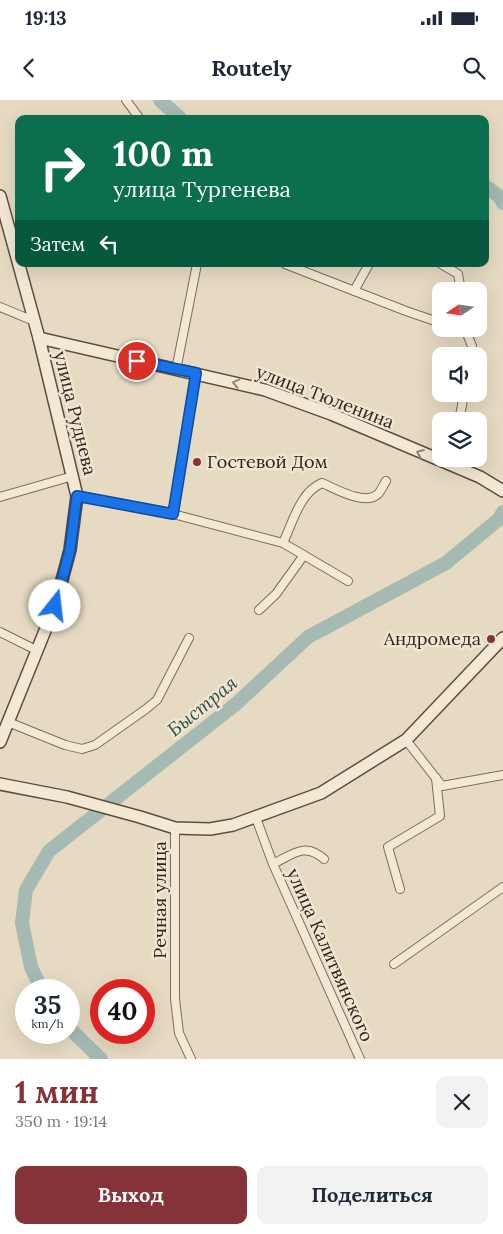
<!DOCTYPE html>
<html lang="ru">
<meta charset="utf-8">
<style>
:root{--surface:#fff;--page:#f2f2f3;--text:#1f2937;--muted:#747a83;--accent:#853339}
body{margin:0;font-family:Lora,serif;background:var(--page);color:var(--text);height:100vh;display:flex;flex-direction:column;font-size:19px;white-space:nowrap}
*{box-sizing:border-box;margin:0}
p{font-size:16px;color:var(--muted)}
.icon{flex:none;width:28px;height:28px;fill:none;stroke:currentColor;stroke-width:2;stroke-linecap:round;stroke-linejoin:round}
.map{position:relative;height:959px;overflow:hidden}
.details{display:flex;flex-direction:column;background:var(--surface);flex:1}
.details>*{flex:none}
.hud{position:absolute;left:15px;top:15px;width:474px;height:152px;border-radius:10px;box-shadow:0 5px 20px #0002;background:#0b6e4f;color:#fff;overflow:hidden}
.needle{width:32px;rotate:257deg}
.tools{position:absolute;left:432px;top:182px;display:grid;gap:10px}
.tools a{display:grid;place-items:center;width:55px;height:55px;border-radius:10px;background:var(--surface);box-shadow:0 5px 20px #0002;font-size:25px}
.speed{position:absolute;left:15px;top:879px;display:flex;gap:10px;font-size:25px;font-weight:700;text-align:center}
.speed>*{display:grid;place-content:center;width:65px;height:65px;border-radius:50%;background:var(--surface);box-shadow:0 5px 20px #0002;line-height:1}
.speed small{font-size:12px;font-weight:400}
.speed .limit{border:8px solid #d22;background:#fff;color:#111}
.pin{position:absolute;display:grid;place-items:center;width:42px;height:42px;color:#fff;margin:-21px;border:2px solid #fff;border-radius:50%;box-shadow:0 1px 5px #0007}
.me{position:absolute;width:55px;margin:-28px;rotate:16deg;stroke-linejoin:round;filter:drop-shadow(0 0 4px #0008)}
.turn{display:flex;align-items:center;gap:18px;height:105px;padding:0 15px;font-size:22px}
.turn .icon{width:65px;height:65px;stroke-width:2.5}
.turn b{display:block;font-size:35px;line-height:42px}
.then{display:flex;align-items:center;height:48px;padding:0 15px;background:#0003;gap:10px;font-size:19px}
.round{display:grid;place-items:center;flex:none;width:52px;height:52px;border-radius:10px;background:var(--page)}
.summary{display:flex;align-items:center;justify-content:space-between;height:85px;padding:0 15px}
h1{font-size:30px;font-weight:800;line-height:38px;color:var(--accent)}
.cta{display:flex;gap:10px;margin-top:auto;padding:10px 15px}
.cta a{flex:1;height:58px;border-radius:10px;background:var(--accent);color:#fff;font-size:20px;font-weight:800;line-height:58px;text-align:center}
.cta a+a{background:var(--page);color:var(--text)}
.status{display:flex;justify-content:space-between;align-items:center;height:35px;padding:0 25px;background:var(--surface);direction:ltr}
.status svg{height:14px;fill:currentColor}
header{display:flex;justify-content:space-between;align-items:center;height:65px;padding:0 15px;background:var(--surface);font-size:22px;font-weight:800}
.map>svg:first-child{display:block}
</style>
<div class="status"><b>19:13</b><svg viewBox="0 0 49 12"><path d="M0 12V9h3v3zM5 12V6h3v6zM10 12V3h3v9zM15 12V0h3v12zM26 1h20v11H26zM47 4h2v5h-2z"/></svg></div>
<header><svg class="icon" aria-label="back" viewBox="0 0 24 24"><path d="M15 5l-7 7 7 7"/></svg>Routely<svg class="icon" aria-label="search" viewBox="0 0 24 24"><circle cx="10" cy="10" r="6"/><path d="M15 15l6 6"/></svg></header>
<div class="map">
<svg width="503" height="959" viewBox="0 0 503 959">
<rect width="100%" height="100%" fill="#e7dac2"/>
<g fill="none" stroke-linecap="round" stroke-linejoin="round">
<!-- river -->
<g stroke="#a4bab2" stroke-width="14">
<path d="M160 0 181 19"/>
<path d="M485 86 499 96 503 103"/>
<path d="M42 890 31 867 22 823 26 790 49 751 236 604 308 537 446 463 499 419 503 412"/>
<path d="M69 928 101 959"/>
</g>
<!-- street casing -->
<g stroke="#7e6c5b" stroke-width="10">
<g id="street">
<path d="M126 0 140 19"/>
<path d="M285 164 406 211 441 223"/>
<path d="M441 164 458 174 461 191"/>
<path d="M354 191 369 164"/>
<path d="M0 207 34 221"/>
<path d="M465 229 472 246 470 256"/>
<path d="M176 270 197 164"/>
<path d="M459 321 464 294"/>
<path d="M77 396 173 414 283 443 348 481"/>
<path d="M0 397 73 376"/>
<path d="M173 414 196 273"/>
<path d="M283 443C293 422 300 392 322 383 336 389 365 406 378 394 381 391 384 384 386 381"/>
<path d="M259 510 276 494 304 455"/>
<path d="M0 532 38 551"/>
<path d="M8 622 65 645 82 649 95 645 146 609 157 600 189 538"/>
<path d="M406 640 442 686 503 675"/>
<path d="M256 718 273 764 360 959"/>
<path d="M175 728V899L179 933 191 959"/>
<path d="M273 764C293 754 305 742 324 759"/>
<path d="M400 789 388 747 440 716 436 678"/>
<path d="M394 864 503 787"/>
</g>
</g>
<!-- secondary casing -->
<g stroke="#604d3f" stroke-width="14">
<g id="secondary">
<path d="M0 96 39 238 77 396 70 450 55 506 0 642"/>
<path d="M39 238 265 290 331 314 480 377 503 391"/>
<path d="M0 684 67 697 140 717 175 728 210 729 233 725 321 693 406 640 503 538"/>
</g>
</g>
<!-- street -->
<use href="#street" stroke="#f3e8d4" stroke-width="8"/>
<!-- secondary -->
<use href="#secondary" stroke="#f3e8d4" stroke-width="11"/>
</g>
<!-- one-way arrows -->
<defs><path id="oneway-chevron" d="M-2-3.5L2.5 0L-2 3.5" fill="none" stroke-width="1.6" stroke-linecap="round" stroke-linejoin="round" transform="scale(1.25)"/></defs>
<g stroke="#928679">
<use href="#oneway-chevron" transform="translate(236 283) rotate(-167)"/>
<use href="#oneway-chevron" transform="translate(420 353) rotate(-157)"/>
</g>
<g fill="none" stroke-linecap="round" stroke-linejoin="round">
<!-- route casing -->
<g stroke="#114b97" stroke-width="12">
<path id="route" d="M55 506 70 450 77 396 173 414 196 273 137 261"/>
</g>
<!-- route -->
<use href="#route" stroke="#1a73e8" stroke-width="9"/>
</g>
<!-- markers -->
<g fill="#853339" stroke="#f0e5d0" stroke-width="2">
<circle cx="197" cy="362" r="5"/>
<circle cx="491" cy="539" r="5"/>
</g>
<g text-anchor="middle" stroke-width="5" stroke-linejoin="round" paint-order="stroke">
<!-- street labels -->
<g font-size="18" fill="#30251e" stroke="#f0e5d0">
<text transform="translate(325 297) rotate(21)" y="6">улица Тюленина</text>
<text transform="translate(75 313) rotate(76)" y="6">улица Руднева</text>
<text transform="translate(160 800) rotate(-90)" y="6">Речная улица</text>
<text transform="translate(330 855) rotate(66)" y="6">улица Калитвянского</text>
</g>
<!-- poi labels -->
<g font-size="18" fill="#30251e" stroke="#f0e5d0" text-anchor="start">
<text x="207" y="368">Гостевой Дом</text>
<text x="481" y="545" text-anchor="end">Андромеда</text>
</g>
<!-- water labels -->
<g font-size="19" font-style="italic" fill="#2f4e4a" stroke="#f0e5d0">
<text transform="translate(202 606) rotate(-39)" y="7">Быстрая</text>
</g>
</g>
</svg>
<div class="tools">
<a><svg class="needle" viewBox="-14 -14 28 28"><path d="M0-13l5 13h-10z" fill="#e53935"/><path d="M0 13l5-13h-10z" fill="#747a83"/></svg></a>
<a><svg class="icon" aria-label="sound" viewBox="0 0 24 24"><path d="M4 9h4l5-4v14l-5-4H4zM17 9q2 3 0 6"/></svg></a>
<a><svg class="icon" aria-label="layers" viewBox="0 0 24 24"><path d="M12 4l9 5-9 5-9-5zM3 14l9 5 9-5"/></svg></a>
</div>
<div class="speed"><div>35<small>km/h</small></div><div class="limit">40</div></div>
<div class="pin" style="left:137px;top:261px;background:#d93025"><svg class="icon" aria-label="arrive" viewBox="0 0 24 24"><path d="M6 21V4h12l-3 4 3 4H6"/></svg></div>
<svg class="me" style="left:55px;top:506px" viewBox="-20 -20 40 40"><circle r="19" fill="#fff"/><path d="M0-13L10 11 0 6-10 11z" fill="#1a73e8"/></svg>
<div class="hud">
<div class="turn"><svg class="icon" aria-label="right" viewBox="0 0 24 24"><path d="M7 20v-9h11M14 6l5 5-5 5"/></svg><div><b>100 m</b>улица Тургенева</div></div>
<div class="then">Затем<svg class="icon" aria-label="left" viewBox="0 0 24 24"><path d="M17 20v-9H6M10 6l-5 5 5 5"/></svg></div>
</div>
</div>
<section class="details">
<div class="summary"><div><h1>1 мин</h1><p>350 m · 19:14</p></div><a class="round"><svg class="icon" aria-label="close" viewBox="0 0 24 24"><path d="M6 6l12 12M18 6L6 18"/></svg></a></div>
<div class="cta"><a>Выход</a><a>Поделиться</a></div>
</section>
